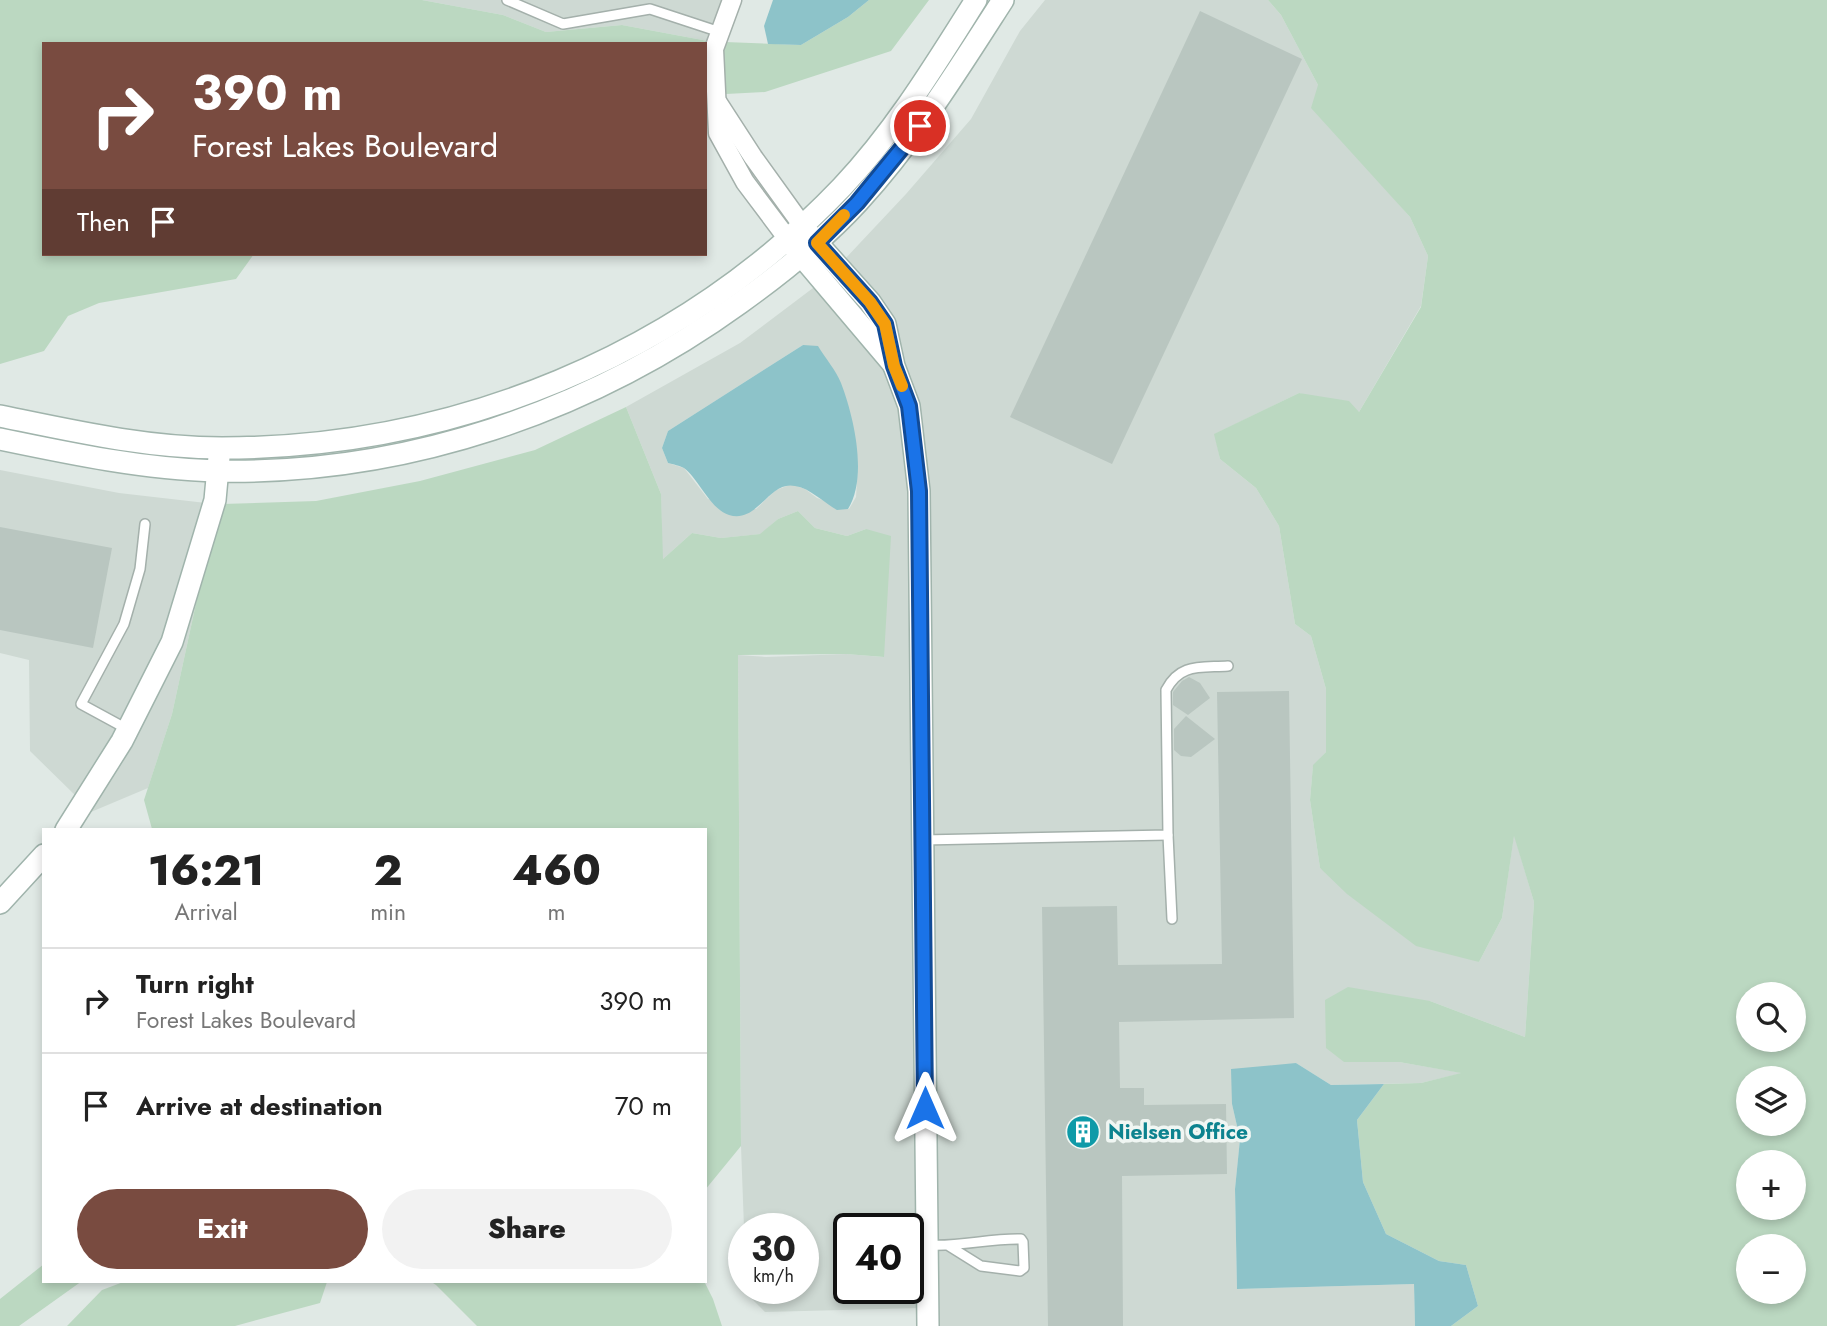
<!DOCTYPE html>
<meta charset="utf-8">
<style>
:root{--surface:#fff;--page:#f2f2f2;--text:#222;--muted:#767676;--line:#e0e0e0;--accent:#794b40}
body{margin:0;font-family:Jost,sans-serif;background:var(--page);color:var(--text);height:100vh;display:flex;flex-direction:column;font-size:26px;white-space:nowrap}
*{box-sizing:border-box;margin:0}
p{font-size:23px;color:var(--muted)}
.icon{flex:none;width:38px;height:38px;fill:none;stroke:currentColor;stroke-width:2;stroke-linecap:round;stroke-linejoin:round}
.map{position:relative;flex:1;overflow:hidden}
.panel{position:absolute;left:42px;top:828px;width:665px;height:455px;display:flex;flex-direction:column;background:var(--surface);border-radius:0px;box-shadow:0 4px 10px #0003}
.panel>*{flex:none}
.top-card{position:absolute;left:42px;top:42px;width:665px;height:214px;border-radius:0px;box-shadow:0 4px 10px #0003;background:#794b40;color:#fff;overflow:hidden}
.controls{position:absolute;left:1736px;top:982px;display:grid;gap:14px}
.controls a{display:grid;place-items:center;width:70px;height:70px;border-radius:50%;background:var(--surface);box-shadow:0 4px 10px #0003;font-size:35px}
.speed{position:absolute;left:728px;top:1213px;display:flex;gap:14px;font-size:35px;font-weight:700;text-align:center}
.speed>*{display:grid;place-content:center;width:91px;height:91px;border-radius:50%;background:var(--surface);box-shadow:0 4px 10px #0003;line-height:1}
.speed small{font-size:18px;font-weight:400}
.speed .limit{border:4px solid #111;border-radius:10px;background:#fff;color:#111}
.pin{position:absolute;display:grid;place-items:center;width:60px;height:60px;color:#fff;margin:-30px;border:4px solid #fff;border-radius:50%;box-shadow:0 2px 7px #0007}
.me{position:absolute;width:77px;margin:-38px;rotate:0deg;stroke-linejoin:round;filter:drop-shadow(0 0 5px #0008)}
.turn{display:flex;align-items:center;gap:24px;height:147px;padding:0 35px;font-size:32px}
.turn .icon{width:91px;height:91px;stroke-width:2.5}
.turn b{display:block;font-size:49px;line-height:60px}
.then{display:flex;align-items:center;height:66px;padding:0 35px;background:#0003;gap:14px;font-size:26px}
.eta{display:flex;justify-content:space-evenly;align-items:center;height:119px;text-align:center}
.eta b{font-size:42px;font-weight:800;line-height:49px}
.button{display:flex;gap:14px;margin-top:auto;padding:14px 35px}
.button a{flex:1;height:80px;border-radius:42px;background:var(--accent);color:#fff;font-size:28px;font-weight:800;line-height:80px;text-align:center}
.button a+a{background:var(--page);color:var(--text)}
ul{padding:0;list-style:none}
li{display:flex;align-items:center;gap:21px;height:105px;padding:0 35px;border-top:2px solid var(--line)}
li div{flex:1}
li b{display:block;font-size:26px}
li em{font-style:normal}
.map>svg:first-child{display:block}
</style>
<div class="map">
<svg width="1827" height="1326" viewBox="0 0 1827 1326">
<rect width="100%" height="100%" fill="#e0e9e5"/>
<!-- built -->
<g fill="#ced9d3" fill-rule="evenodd">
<path d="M422 0H723L708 41 622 25 546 32 503 15Z"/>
<path d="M1045 0H1268L1281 15 1318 85 1369 170 1410 217 1428 256 1421 306 1359 412 1299 393 1215 434 1220 459 1256 488 1279 526 1295 624 1311 636 1326 689V752L1313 766 1310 800 1320 868 1479 962 1502 918 1514 834 1534 902 1525 1037 1430 1001 1344 1062H1399L1463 1073 1421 1083 1331 1085 1296 1063 1232 1104 1240 1139 1235 1189 1237 1289 1414 1284 1415 1326H936L917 405 844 260 906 194 971 119 1020 31Z"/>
<path d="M817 285 887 370 901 409 911 492 920 1308 765 1312 747 1294 746 1288H803V1228H744L741 1146 738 655 766 657 846 654 883 657 866 529 847 536 815 528 798 511 778 519 761 534 721 538 692 533 662 560 661 494 626 407 740 343ZM803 345 858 465 856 497 849 509 817 498 805 489 792 484 776 490 756 509 708 499 684 468 668 463 662 448 668 431ZM849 1228H908V1288H849Z"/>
<path d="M0 470 119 493 206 503 165 639 116 736 77 797 30 751 29 660 0 653Z"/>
<path d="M205 562 172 714 148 788 91 812 89 809Z"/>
</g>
<!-- green -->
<g fill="#bbd8c1" fill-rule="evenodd">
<path d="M0 0H422L503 15 546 32 622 25 708 41 710 95H705V44H44V254H254L236 279 99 303 68 316 44 351 0 364Z"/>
<path d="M869 0H929L891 51 765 92 726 94 722 50 725 42 801 45 848 17Z"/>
<path d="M1268 0H1827V1326H1451L1478 1306 1466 1265 1439 1261 1386 1234 1363 1182 1357 1120 1384 1084 1421 1083 1461 1073 1399 1062H1344L1326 1048 1325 1000 1348 987 1430 1001 1525 1037 1534 902 1514 836 1502 918 1479 962 1416 946 1347 894 1320 868 1310 800 1313 765 1326 752V689L1311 636 1295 624 1279 526 1256 488 1220 459 1214 434 1299 393 1349 401 1359 412 1421 307 1428 256 1410 217 1311 108 1318 85 1281 15ZM1748 994H1794V1040H1748ZM1748 1078H1794V1124H1748ZM1748 1162H1794V1208H1748ZM1748 1246H1794V1292H1748Z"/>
<path d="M626 407 661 494 663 559 692 533 721 538 760 534 778 519 798 511 815 528 847 536 866 529 891 536 884 657 846 654 738 655 741 1146 705 1190V830L152 829 144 800 172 714 205 562 222 504 316 501 420 481 535 450Z"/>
<path d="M44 1264V1281H82L19 1326H0V1299Z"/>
<path d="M126 1281H326L327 1282 320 1303 235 1326H67L102 1290Z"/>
<path d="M430 1281H704L713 1299 722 1326H477L436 1285Z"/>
</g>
<!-- water -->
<g fill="#8dc3c9">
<path d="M773 0H869L848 17 801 45 768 44 764 26Z"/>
<path d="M803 345 818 346C825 358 836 370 841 383 854 417 868 477 848 509L837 510C824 503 810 488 795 486 769 480 758 524 729 515 710 509 698 478 684 468 680 466 673 464 668 463L662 448 668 431Z"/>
<path d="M1296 1063 1331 1085 1384 1084 1357 1120 1363 1182 1386 1234 1439 1261 1466 1265 1478 1306 1451 1326H1415L1414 1284 1237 1289 1235 1189 1240 1139 1232 1104 1231 1069Z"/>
</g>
<!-- building -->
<g fill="#b9c6c0">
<path d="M1200 11 1302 59 1112 464 1010 417Z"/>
<path d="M0 527 112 548 93 648 0 630Z"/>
<path d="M1189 677 1200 683 1210 698 1188 715 1173 705V692L1182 681Z"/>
<path d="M1289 691 1294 1018 1119 1022 1120 1088H1144V1105L1226 1104 1227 1174 1122 1176 1123 1326H1048L1042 907 1117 906 1118 965 1222 964 1217 692Z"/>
<path d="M1186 716 1215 739 1191 757 1181 756 1174 750V729Z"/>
</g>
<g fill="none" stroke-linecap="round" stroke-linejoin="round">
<!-- lane casing -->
<g stroke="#a4b0ab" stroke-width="12">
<g id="lane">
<path d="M507 0 563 24 650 9 720 32"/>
<path d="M127 729 81 704 124 624 140 569 145 524"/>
<path d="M1168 835 1172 919"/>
<path d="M923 840 1168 835 1166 690C1180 663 1200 668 1228 666"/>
<path d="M929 1245C960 1247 990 1238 1021 1239L1023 1242 1024 1268 1020 1271 981 1266 949 1246"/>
</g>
</g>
<!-- street casing -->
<g stroke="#a4b0ab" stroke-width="21">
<g id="street">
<path d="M732 0 714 49 718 133 745 182 787 238"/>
<path d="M718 103 753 157 802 225"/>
</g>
</g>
<!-- secondary casing -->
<g stroke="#a0b4ac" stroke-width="24">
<g id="secondary">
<path d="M809 234 870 302 885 324 894 366 909 406 919 491 928 1326"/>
<path d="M794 247 893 364"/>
<path d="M0 416C73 431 147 448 222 448 455 448 681 356 842 187 895 131 935 65 976 0"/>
<path d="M0 439C72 454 144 469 217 471 405 475 589 412 740 303 782 273 823 240 858 202 914 141 958 70 1003 0"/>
<path d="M66 830 122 741 172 642 215 500 219 457"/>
<path d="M0 903 44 855"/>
</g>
</g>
<!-- lane -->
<use href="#lane" stroke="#fff" stroke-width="9"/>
<!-- street -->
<use href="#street" stroke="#fff" stroke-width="18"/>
<!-- secondary -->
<use href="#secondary" stroke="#fff" stroke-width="21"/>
</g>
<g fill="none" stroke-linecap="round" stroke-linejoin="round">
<!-- route casing -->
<g stroke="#114b97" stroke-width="18">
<path id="route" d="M920 126 857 203 817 243 870 302 885 324 894 366 909 406 919 491 925 1108"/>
</g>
<!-- route -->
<use href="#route" stroke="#1a73e8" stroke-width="12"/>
<!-- slow -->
<path stroke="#f59e0b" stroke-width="12" d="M844 215 817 243 870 302 885 324 894 366 902 386"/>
</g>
<!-- icons -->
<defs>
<g id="building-disc" transform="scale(1.75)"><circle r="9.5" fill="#0f9aa8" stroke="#f0f6f3"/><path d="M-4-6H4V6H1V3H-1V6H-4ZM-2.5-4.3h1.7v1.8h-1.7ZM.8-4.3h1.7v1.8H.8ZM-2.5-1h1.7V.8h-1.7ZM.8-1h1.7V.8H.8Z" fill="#fff"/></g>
</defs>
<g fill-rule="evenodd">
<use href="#building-disc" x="1083" y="1132"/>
</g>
<g text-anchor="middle" stroke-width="7" stroke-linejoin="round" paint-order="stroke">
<!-- culture labels -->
<g font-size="21" font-weight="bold" fill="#0d838f" stroke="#f0f6f3" text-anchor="start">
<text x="1108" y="1139">Nielsen Office</text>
</g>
</g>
</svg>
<div class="controls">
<a><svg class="icon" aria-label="search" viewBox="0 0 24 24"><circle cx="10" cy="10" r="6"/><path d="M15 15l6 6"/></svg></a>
<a><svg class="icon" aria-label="layers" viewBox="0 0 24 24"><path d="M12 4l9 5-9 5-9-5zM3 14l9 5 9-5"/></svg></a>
<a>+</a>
<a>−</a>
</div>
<div class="speed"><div>30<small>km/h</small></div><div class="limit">40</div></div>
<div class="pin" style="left:920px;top:126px;background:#d93025"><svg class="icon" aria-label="arrive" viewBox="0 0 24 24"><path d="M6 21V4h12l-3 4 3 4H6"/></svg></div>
<svg class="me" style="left:925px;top:1108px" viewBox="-20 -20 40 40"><path d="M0-17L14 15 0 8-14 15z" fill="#1a73e8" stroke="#fff" stroke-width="4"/></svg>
<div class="top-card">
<div class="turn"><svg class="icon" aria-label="right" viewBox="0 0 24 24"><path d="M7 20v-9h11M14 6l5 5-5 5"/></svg><div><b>390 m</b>Forest Lakes Boulevard</div></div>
<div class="then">Then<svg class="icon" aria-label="arrive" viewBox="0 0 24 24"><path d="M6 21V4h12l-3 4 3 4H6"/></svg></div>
</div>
<section class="panel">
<div class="eta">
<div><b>16:21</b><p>Arrival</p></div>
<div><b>2</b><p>min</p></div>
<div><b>460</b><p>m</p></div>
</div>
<ul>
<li><svg class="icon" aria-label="right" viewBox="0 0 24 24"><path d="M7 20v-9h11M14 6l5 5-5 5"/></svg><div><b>Turn right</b><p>Forest Lakes Boulevard</p></div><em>390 m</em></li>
<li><svg class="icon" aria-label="arrive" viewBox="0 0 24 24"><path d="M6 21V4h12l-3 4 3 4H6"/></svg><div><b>Arrive at destination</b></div><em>70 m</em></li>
</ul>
<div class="button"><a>Exit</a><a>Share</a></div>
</section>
</div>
